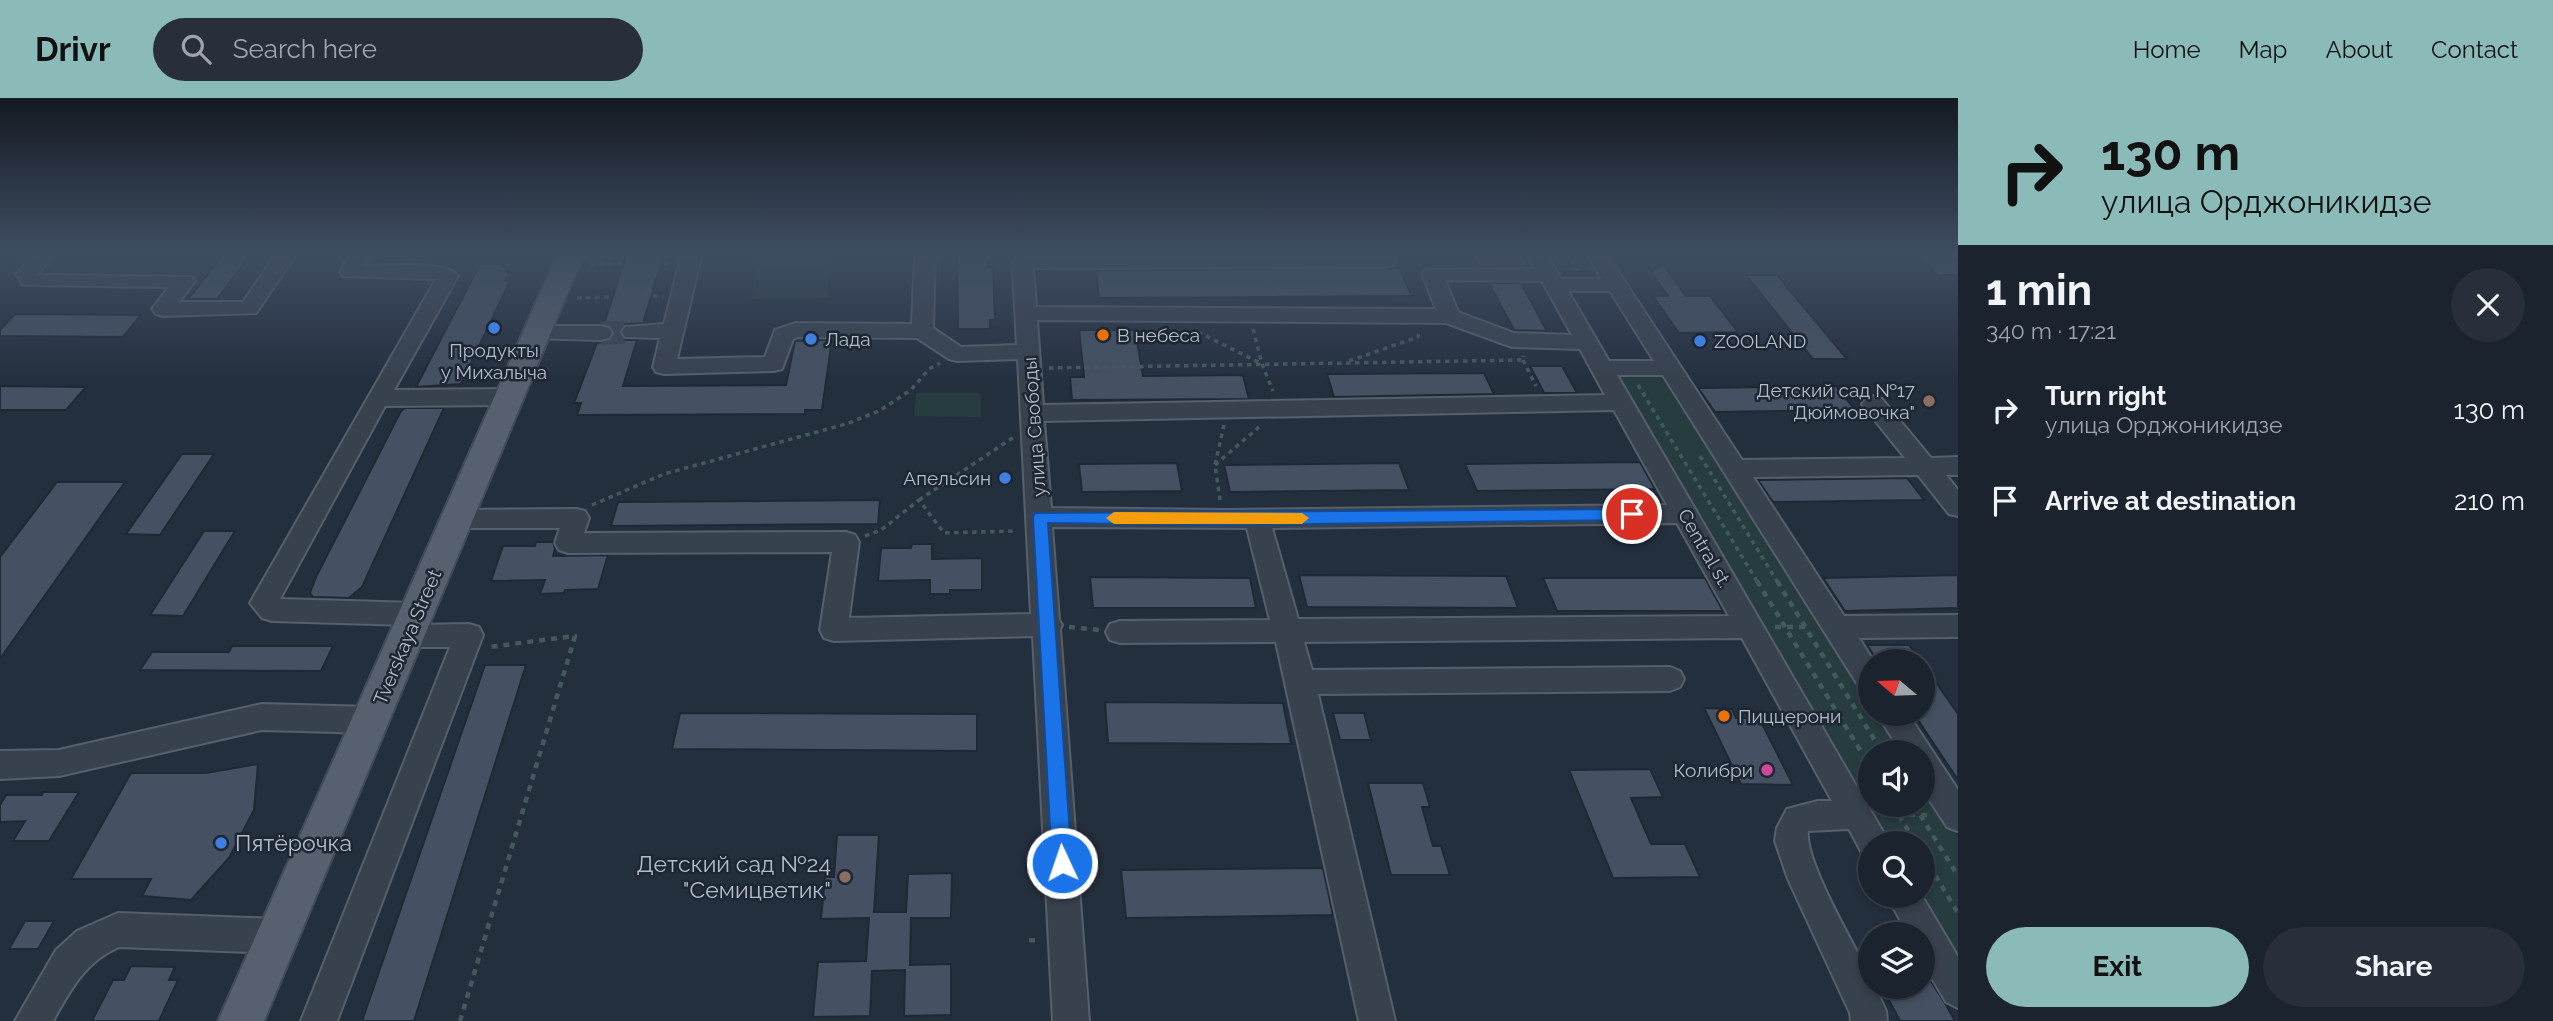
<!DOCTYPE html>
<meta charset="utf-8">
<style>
:root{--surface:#1b232e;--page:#282f3a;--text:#f1f3f6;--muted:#a0a4aa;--line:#39404a;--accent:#8bbbb9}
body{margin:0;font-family:Raleway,sans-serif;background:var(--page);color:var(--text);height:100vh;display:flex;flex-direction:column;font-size:26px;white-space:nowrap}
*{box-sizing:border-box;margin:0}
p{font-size:23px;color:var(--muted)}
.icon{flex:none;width:38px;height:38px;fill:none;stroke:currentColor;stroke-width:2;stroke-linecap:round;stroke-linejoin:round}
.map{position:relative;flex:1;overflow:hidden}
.panel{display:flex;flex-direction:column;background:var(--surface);width:595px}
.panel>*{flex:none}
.banner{background:#8bbbb9;color:#111;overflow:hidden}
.needle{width:46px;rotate:289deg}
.fabs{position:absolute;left:1858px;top:551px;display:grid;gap:14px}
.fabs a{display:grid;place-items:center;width:77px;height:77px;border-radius:50%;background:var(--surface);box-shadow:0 4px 10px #0003,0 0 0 2px var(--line);font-size:35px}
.pin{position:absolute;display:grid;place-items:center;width:60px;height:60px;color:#fff;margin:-30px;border:4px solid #fff;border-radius:50%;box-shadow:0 2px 7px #0007}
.me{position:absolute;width:77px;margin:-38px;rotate:357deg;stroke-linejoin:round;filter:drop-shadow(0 0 5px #0008)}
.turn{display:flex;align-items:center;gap:24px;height:147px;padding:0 28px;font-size:32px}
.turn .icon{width:91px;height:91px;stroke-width:2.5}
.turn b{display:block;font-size:49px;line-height:60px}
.round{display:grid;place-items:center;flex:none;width:74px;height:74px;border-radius:37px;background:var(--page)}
.head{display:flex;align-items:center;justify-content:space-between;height:119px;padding:0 28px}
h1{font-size:42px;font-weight:700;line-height:52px}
.action{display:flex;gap:14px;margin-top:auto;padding:14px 28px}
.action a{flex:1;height:80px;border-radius:42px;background:var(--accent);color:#111;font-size:28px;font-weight:700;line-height:80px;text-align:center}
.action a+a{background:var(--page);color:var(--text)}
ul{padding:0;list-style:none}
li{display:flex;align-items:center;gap:21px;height:91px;padding:0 28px}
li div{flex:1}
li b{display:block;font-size:26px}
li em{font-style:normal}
header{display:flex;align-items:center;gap:42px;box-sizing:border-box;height:98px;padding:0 35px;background:var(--accent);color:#111}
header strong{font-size:33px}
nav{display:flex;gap:38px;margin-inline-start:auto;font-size:24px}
.search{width:490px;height:63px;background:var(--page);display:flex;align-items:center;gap:18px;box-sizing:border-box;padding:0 24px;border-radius:38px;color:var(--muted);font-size:26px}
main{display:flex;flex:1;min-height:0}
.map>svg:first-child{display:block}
</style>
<header>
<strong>Drivr</strong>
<div class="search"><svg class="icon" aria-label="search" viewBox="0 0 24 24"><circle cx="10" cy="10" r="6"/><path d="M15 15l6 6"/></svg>Search here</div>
<nav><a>Home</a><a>Map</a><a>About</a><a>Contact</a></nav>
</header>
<main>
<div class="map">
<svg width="1958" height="923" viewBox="0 0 1958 923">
<rect width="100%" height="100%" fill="#242f3e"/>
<!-- green -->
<g fill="#263c3f">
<path d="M1044 155H1376L1044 159Z"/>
<path d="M1545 155H1588L1599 172 1556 173Z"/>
<path d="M760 157H832L827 200 751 201Z"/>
<path d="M1616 275H1664L1871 601V616H1881L1905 654H1871V707H1923V683L1958 738V864L1919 798H1923V746L1889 745Z"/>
<path d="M916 295H981V319L914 318Z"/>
</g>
<!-- building -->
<g fill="#455162" stroke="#1f2835" stroke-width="2">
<path d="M225 155H252L217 201H188Z"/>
<path d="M627 155H664L643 225 625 226 620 233 625 242H637L623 288 786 287 795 243 827 242 826 248H831L822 312H805V316L577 317 581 305H574L597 245 610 243 614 236 611 229 604 226Z"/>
<path d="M957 155H987V169H993L995 222H990V231H958Z"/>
<path d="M1472 155H1521L1528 168 1479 169Z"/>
<path d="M1917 155H1948L1958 165V177H1938Z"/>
<path d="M480 166H504L503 169H507L505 174H509L505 183H510L461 286 416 289Z"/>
<path d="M1663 166 1686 198H1710L1738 234 1679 235 1653 198H1668L1651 174Z"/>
<path d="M1399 170 1412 198 1099 200 1096 172Z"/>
<path d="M1746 177H1777L1847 261H1813Z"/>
<path d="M1489 185H1521L1547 233 1514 232Z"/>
<path d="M15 216 141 217 123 239 0 238V232Z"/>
<path d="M1079 232H1135L1143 278 1243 277 1249 301 1072 302 1070 279H1084Z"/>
<path d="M1530 268H1562L1577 295H1544Z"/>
<path d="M1484 275 1494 296 1334 299 1327 276Z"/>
<path d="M0 288 86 289 66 312H0Z"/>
<path d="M1836 288 1855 312 1715 314 1698 290Z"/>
<path d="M405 310H444L362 489 349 500 313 499 310 495 316 479 401 313Z"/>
<path d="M182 356H214L160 437 126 436Z"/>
<path d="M1640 364 1655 391 1477 393 1465 366Z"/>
<path d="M1177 365 1182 393 1082 394 1079 366Z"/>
<path d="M1399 365 1409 392 1230 394 1224 367Z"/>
<path d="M1907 380 1924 402 1773 404 1758 382Z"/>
<path d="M57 384H125L0 561V459Z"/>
<path d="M880 402 878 426 611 428 618 404Z"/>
<path d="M204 433H235L183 518 150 517Z"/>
<path d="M536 444H553L555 451 553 458 608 457 598 491 565 492 564 495 540 496 545 482 491 483 503 448H535Z"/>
<path d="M912 446H932V461L982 460V492H950V496H930V482L878 483 881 450H911Z"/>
<path d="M1299 477 1506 478 1518 510 1307 509Z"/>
<path d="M1958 477V510L1845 513 1823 480Z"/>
<path d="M1090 479 1250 480 1256 510H1093Z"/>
<path d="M1543 480H1705L1723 513H1557Z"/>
<path d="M1867 547H1909L1921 564H1878Z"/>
<path d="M232 548H333L321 573 140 572 152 554H229Z"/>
<path d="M1923 566 1958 616V682L1914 616H1923Z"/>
<path d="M485 567H526L414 923H362Z"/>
<path d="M1105 604 1283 605 1291 646 1108 645Z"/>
<path d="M1704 610 1732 611 1736 620H1759L1793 687 1741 686Z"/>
<path d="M680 615 977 616V653L672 651Z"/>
<path d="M1333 615H1364L1371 642H1340Z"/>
<path d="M258 666 254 712 229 760 191 802 142 798 151 781H71L131 675H206Z"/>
<path d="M1650 671 1663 699 1631 700 1651 746H1685L1700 779 1613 780 1569 672Z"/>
<path d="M1368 685H1423L1430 709H1422L1433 748H1441L1450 777H1391Z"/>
<path d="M43 694H79L49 743H13L25 723 0 724V707L6 697H42Z"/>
<path d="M837 737H879L874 814H906L908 776 952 775 951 820H911L910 867 951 866V917L904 918 905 872 872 873 870 918 813 919 818 864 866 863 869 820 821 821 825 779H834Z"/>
<path d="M1323 770 1333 817 1126 820 1121 772Z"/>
<path d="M25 823H54L38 851H9Z"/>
<path d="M131 868 175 869 169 882H178L159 923H92L113 882H124Z"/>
<path d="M1923 871 1946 907 1955 923H1900L1882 889H1923Z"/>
</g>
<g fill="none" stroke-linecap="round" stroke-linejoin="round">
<!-- minor-tunnel -->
<path stroke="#3a4453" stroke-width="23" stroke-dasharray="23 11" stroke-linecap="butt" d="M601 235 633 234"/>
<!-- minor casing -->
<g stroke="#565f6c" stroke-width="4">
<g id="minor">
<path d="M36 155H57L37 177 192 179 195 183 179 204H243L277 155H297L256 215 163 218 156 216 152 211 169 189 23 187 16 176Z"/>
<path d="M350 155H370L363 168C384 168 446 162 458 178L394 292 510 291 518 294 521 299 518 304 510 307 385 308 280 501 416 505 426 508 430 516 426 524 417 527 469 526 479 529 483 537 337 923H301L450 549H407L397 546 393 538 397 530 408 527 272 523 262 520 250 505 436 181 343 178 340 174Z"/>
<path d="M682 155H702L677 261 765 259 775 232 796 225 912 226 915 155H935L933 230 961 249 1017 247 1012 155H1032V158L1392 155 1395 163 1392 167 1385 169 1033 170 1036 209 1436 211 1422 176 1425 172 1535 171 1526 155H1546L1561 181H1602L1586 155H1606L1742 362 1905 360 1862 306 1866 301 1874 298 1882 301 1931 360 1958 359V377H1946L1958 392V418L1949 416 1918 377 1753 379 1844 518 1958 517V539L1859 540 1874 564H1871V595L1861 592 1663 277H1617L1890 746H1871V760L1863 757 1849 731 1808 733C1804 762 1856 850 1871 880V889H1875L1886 913 1887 923H1851L1850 915 1788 781 1775 743 1777 730 1787 711 1818 703H1832L1742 540 1304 544 1312 572 1670 569 1680 573 1684 581 1680 589 1670 593 1318 596 1395 923H1359L1276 544 1120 545 1110 542 1106 534 1110 526 1120 523 1270 522 1247 430 1052 429 1059 522 1062 527 1060 531 1089 923H1053L1033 538 834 543 824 540 820 532 832 454 568 455 559 452 555 445 560 430H458L449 428 445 421 449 414 458 412 576 411 585 413 589 420 584 435 846 434 855 437 859 444 849 520 1031 516 1018 261 957 263 949 261 917 240 798 239 793 241 782 271 774 273 664 276 656 274 653 269 660 240 625 239 622 234 625 229 664 226ZM1445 182 1542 183 1572 237 1514 235 1458 214ZM1568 193H1610L1654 263H1609ZM1037 222 1446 225 1512 249 1580 251 1605 297 1043 307ZM1614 312 1667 407 1223 412 1051 410 1044 323ZM1677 425 1729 518 1298 521 1272 430Z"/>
<path d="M537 228H601L609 230 612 235 609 240 601 242 529 240 526 235 529 230Z"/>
<path d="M262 606 371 609 381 613 386 622 381 631 371 635 262 632 59 678 0 681V653L59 652Z"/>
<path d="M1877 616H1908L1958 692V733L1947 729 1923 692V654H1901Z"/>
<path d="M1887 798H1922L1958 859V910L1946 904 1923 865V836H1908Z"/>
<path d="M118 815 278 821 290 826 295 838 290 850 278 855 119 849C85 864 71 891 53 923H15L56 852 77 833Z"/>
</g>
</g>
<!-- major casing -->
<g stroke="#414a57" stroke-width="4">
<path id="major" d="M558 155H584L264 923H218Z"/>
</g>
<!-- path-far1 -->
<g stroke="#44595c" stroke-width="3.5" stroke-dasharray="4.5 4.5" stroke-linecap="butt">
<path d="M1567 155 1578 173"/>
<path d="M655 165H670"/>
<path d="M590 167 624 166"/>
<path d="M644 198H663"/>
<path d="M577 200 613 199"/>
<path d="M1253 231 1262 266 1273 293"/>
<path d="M1198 234 1260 265"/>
<path d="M1523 262 1536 288"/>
<path d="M1349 263 1418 239 1419 233"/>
<path d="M1049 270 1523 262 1524 258"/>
<path d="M1638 287 1758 485"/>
<path d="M1700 358 1778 485"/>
<path d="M1215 367 1259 329"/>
<path d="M919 402 1014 339"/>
<path d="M1220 402 1215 367 1224 327"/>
<path d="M592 407 664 376 846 326 879 313 911 292 929 271 940 265"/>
<path d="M865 438 881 432 919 402 944 435 1017 433"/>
</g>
<!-- path -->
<g stroke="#44595c" stroke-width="4.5" stroke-dasharray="6 6" stroke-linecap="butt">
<path d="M1757 483 1871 670"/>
<path d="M1777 483 1882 654"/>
<path d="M1069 529 1100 532"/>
<path d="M1775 529H1806"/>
<path d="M1893 707 1916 746"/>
<path d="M1914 707 1958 778"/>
<path d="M1885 717H1929"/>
<path d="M1923 757 1958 815"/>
<path d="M1029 842 1040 843"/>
<path d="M460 923 575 538 489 549"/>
</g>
<!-- minor -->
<use href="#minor" fill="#38414e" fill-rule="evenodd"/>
<!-- major -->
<use href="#major" fill="#56606e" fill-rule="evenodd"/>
</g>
<!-- sky -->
<linearGradient id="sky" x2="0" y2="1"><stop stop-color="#141a22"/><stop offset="0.55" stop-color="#3f4d63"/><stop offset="1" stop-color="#3f4d63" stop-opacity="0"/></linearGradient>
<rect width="1958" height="284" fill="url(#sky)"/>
<!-- route -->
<path fill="#1a73e8" stroke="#114b97" stroke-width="2" d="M1632 411 1640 416 1632 422 1223 427 1048 425 1072 765 1069 771 1062 774 1055 771 1052 765 1033 419 1035 415Z"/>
<!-- slow -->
<path fill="#f59e0b" d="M1114 414 1302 415 1309 420 1302 426H1114L1106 420Z"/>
<!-- markers -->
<g fill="#3f7fe0" stroke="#1d2633" stroke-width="2.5">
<circle cx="494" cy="230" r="7"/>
<circle cx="811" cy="241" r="7"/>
<circle cx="1700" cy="243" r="7"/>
<circle cx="1005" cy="380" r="7"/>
<circle cx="221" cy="745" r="7"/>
</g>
<g fill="#e8710a" stroke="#1d2633" stroke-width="2.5">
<circle cx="1103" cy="237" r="7"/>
<circle cx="1724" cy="618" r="7"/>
</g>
<g fill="#8d6e63" stroke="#1d2633" stroke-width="2.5">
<circle cx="1929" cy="303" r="7"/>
<circle cx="845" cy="779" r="7"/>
</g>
<circle fill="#d1479c" stroke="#1d2633" stroke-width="2.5" cx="1767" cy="672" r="7"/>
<g text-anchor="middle" stroke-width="5" stroke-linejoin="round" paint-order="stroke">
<!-- poi labels -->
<g font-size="19" fill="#b4bcc9" stroke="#1d2633" text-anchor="start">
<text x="1117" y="244">В небеса</text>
<text x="825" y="248">Лада</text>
<text x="1714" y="250">ZOOLAND</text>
<text x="494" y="259" text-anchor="middle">Продукты<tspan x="494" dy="22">у Михалыча</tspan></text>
<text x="1915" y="299" text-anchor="end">Детский сад №17<tspan x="1915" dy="22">"Дюймовочка"</tspan></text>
<text x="991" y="387" text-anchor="end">Апельсин</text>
<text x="1738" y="625">Пиццерони</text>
<text x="1753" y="679" text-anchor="end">Колибри</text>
</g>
<!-- street labels -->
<g font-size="19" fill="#b4bcc9" stroke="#1d2633">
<text transform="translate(1034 329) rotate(-94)" y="7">улица Свободы</text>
<text transform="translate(1705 450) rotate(60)" y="7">Central st.</text>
<text transform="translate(407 539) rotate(-67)" y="7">Tverskaya Street</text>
</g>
<!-- near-poi labels -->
<g font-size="23" fill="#b4bcc9" stroke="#1d2633" text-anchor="start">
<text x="235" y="753">Пятёрочка</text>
<text x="831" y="774" text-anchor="end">Детский сад №24<tspan x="831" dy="26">"Семицветик"</tspan></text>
</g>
</g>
</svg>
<div class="fabs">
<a><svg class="needle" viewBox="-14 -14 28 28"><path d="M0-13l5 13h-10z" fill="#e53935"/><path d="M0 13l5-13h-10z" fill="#a0a4aa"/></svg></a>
<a><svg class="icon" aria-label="sound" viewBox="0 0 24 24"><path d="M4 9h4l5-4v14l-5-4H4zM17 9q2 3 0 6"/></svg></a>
<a><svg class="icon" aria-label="search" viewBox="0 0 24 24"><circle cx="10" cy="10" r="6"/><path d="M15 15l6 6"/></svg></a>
<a><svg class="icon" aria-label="layers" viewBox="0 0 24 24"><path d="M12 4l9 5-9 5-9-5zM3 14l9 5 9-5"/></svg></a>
</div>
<div class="pin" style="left:1632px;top:416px;background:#d93025"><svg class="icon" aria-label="arrive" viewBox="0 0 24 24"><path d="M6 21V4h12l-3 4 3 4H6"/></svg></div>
<svg class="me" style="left:1062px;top:765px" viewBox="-20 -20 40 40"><circle r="17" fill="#1a73e8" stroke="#fff" stroke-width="3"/><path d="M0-11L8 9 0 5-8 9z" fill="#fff"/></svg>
</div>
<section class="panel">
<div class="banner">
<div class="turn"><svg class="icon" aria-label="right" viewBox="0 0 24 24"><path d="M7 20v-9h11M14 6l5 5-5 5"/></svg><div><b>130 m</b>улица Орджоникидзе</div></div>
</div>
<div class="head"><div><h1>1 min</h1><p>340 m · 17:21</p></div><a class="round"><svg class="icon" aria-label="close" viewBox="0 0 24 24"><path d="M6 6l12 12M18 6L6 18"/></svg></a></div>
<ul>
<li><svg class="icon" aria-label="right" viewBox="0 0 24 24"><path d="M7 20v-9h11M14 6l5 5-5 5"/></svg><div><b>Turn right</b><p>улица Орджоникидзе</p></div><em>130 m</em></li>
<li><svg class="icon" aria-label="arrive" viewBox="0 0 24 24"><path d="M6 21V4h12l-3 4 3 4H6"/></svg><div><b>Arrive at destination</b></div><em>210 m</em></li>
</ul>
<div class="action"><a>Exit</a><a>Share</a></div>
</section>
</main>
